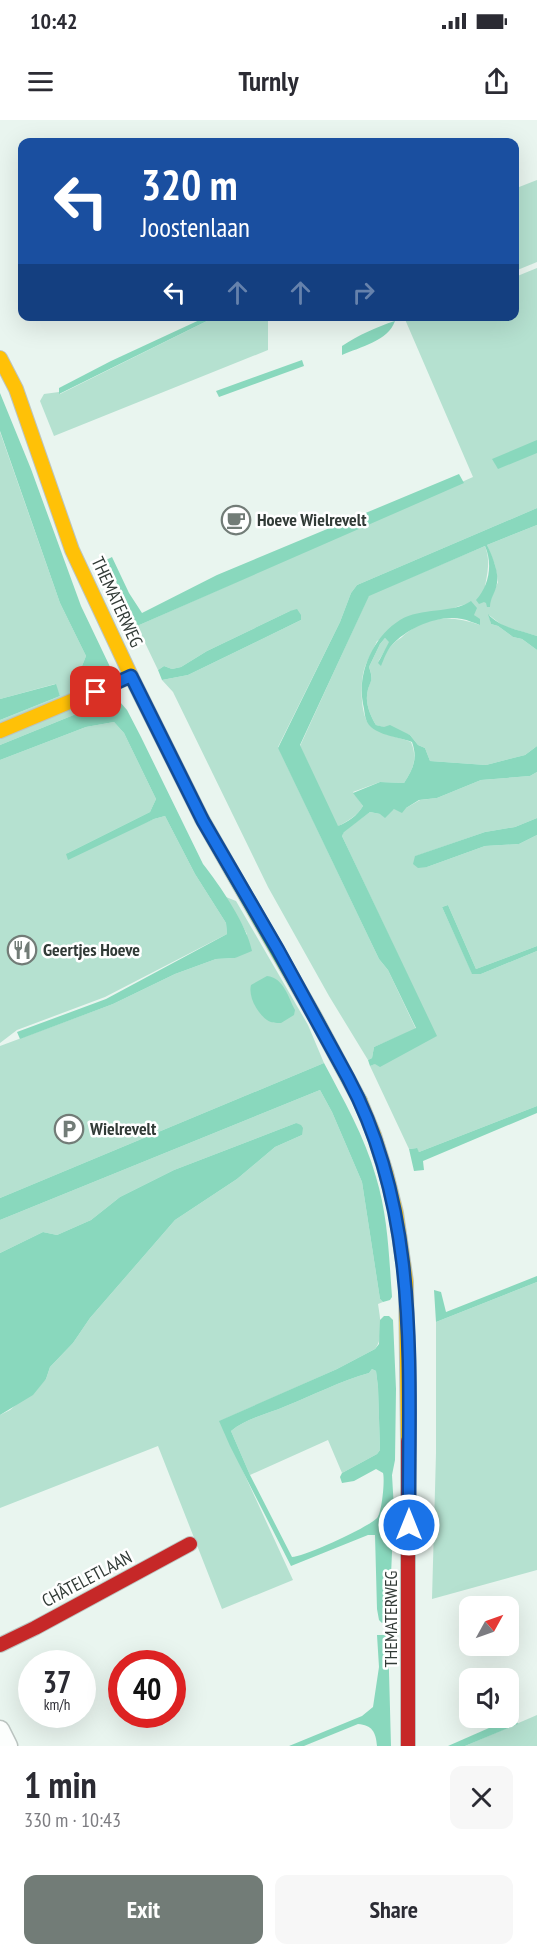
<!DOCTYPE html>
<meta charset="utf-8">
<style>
:root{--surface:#fff;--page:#f7f7f7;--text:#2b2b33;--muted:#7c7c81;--accent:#727c77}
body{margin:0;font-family:"PT Sans Narrow",sans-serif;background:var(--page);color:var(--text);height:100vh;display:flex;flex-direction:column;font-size:22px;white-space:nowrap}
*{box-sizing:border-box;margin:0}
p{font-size:20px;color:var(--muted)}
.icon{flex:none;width:33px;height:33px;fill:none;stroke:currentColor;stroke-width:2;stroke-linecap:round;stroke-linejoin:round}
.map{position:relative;height:1626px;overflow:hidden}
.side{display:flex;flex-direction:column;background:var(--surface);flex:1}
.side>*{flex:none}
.guide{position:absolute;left:18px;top:18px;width:501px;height:183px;border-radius:12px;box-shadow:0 6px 24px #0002;background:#1a4fa0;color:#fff;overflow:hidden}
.needle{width:39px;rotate:50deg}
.tools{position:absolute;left:459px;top:1476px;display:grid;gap:12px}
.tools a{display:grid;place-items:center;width:60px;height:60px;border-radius:12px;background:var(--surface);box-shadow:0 6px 24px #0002;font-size:30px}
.speed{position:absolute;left:18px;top:1530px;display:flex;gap:12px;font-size:30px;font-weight:700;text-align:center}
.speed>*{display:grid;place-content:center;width:78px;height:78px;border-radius:50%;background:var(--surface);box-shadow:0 6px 24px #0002;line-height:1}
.speed small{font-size:15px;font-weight:400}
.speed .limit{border:9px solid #d22;background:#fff;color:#111}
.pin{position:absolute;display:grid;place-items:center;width:51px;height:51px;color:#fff;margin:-26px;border-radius:12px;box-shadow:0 3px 9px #0006}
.me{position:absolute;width:66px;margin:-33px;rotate:0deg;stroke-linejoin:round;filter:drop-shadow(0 0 4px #0008)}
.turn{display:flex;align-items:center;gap:21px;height:126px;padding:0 24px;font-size:27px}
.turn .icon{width:78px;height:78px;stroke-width:2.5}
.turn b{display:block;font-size:42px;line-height:51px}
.lanes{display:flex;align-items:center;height:57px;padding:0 24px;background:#0003;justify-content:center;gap:30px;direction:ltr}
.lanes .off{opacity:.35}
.round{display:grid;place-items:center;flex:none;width:63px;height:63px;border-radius:12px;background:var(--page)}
.overview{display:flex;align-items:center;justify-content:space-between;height:102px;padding:0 24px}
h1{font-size:36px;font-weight:700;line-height:45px}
.button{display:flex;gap:12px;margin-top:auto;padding:12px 24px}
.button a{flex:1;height:69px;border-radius:12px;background:var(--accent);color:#fff;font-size:24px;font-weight:700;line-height:69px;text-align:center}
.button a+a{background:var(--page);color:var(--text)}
.status{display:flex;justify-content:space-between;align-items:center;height:42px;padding:0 30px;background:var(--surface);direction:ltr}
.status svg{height:16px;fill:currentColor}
header{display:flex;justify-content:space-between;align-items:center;height:78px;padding:0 24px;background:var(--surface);font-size:27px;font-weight:700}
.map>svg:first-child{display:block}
</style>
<div class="status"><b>10:42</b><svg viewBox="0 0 49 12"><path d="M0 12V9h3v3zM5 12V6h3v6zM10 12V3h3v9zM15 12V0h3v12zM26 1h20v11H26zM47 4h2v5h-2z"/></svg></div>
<header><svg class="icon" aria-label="menu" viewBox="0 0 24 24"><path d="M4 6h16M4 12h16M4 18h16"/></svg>Turnly<svg class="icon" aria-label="share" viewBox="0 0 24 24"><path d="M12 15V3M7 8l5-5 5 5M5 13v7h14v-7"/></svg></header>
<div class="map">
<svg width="537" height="1626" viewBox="0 0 537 1626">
<rect width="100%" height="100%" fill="#e9f5ef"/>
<!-- green -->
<g fill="#b5e1d0">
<path d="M537 60V142L515 151 514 69Z"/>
<path d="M537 148V388L357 465 351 473 340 502 278 627 379 839 388 850 416 909 374 927 372 938 368 940 329 876 268 767 173 572 162 560 188 555 301 500 290 491 207 531 181 547 172 549 164 546 158 550 137 506 473 357 404 197 514 196 515 157Z"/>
<path d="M215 197H268V230L54 316 40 281 44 274 59 272 60 274Z"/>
<path d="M0 312 60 483 86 536 82 546 87 559 97 558 110 574 108 581 0 625V600L60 576 55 564 0 579Z"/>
<path d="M537 405V516L503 506 489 495 491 504 498 506 513 517 522 519 537 530V626L525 635 486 645 430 641 425 628 418 625 410 615 376 605C371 597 366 585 367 576 368 561 375 563 369 547L380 524 385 518 390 522 378 542C383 537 388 529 393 524 396 520 401 519 404 515 428 495 452 495 480 505L467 484 459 486 377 521C373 530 367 540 364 550 360 564 360 599 372 607 384 615 399 617 411 622 418 639 413 649 404 663L380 662 353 672 363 686C357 696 348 701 337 707L300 626 369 475 485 426C493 447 483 462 484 482L490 481 498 462 495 445 487 425Z"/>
<path d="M114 602 124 613 156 679 150 692 66 734 154 699 165 696 195 754 226 803 227 814 105 877 17 910 0 923V640L86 607Z"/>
<path d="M537 652V698L515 707 485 712 416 736 427 747 485 726 519 724 537 715V826L476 849 448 785 442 787 472 853 481 854 537 831V986L419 1032 416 1028 409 1029 370 946 436 916 342 716 344 711 370 692 380 694 394 689 406 688 420 680 437 678 481 660 530 656Z"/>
<path d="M226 777 236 781 308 905 324 943 0 1078V926L113 884 175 854 216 839 235 838 247 814Z"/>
<path d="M320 970 332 992 362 1062 380 1179 383 1182 378 1184C380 1197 384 1218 375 1229L337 1249 220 1301 293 1460 222 1489 158 1326 0 1388V1295L10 1290 46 1259 50 1247 73 1223 90 1198 175 1100 237 1059 275 1027 302 1015 296 1003 174 1050 120 1077 91 1100 57 1115 43 1112 0 1133V1100Z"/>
<path d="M537 1162V1450L432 1479 436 1333V1202Z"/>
<path d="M372 1249 376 1251 378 1267 380 1330 377 1334 342 1353 328 1320 250 1355 231 1311C246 1298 268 1294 286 1286 314 1275 340 1261 369 1253Z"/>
<path d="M537 1595V1626H465Z"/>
</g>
<!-- water -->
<g fill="#89d8bd" fill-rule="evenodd">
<path d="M206 197H215L59 274V268L111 241Z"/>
<path d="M395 201C388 221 360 227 342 235V226C359 215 376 207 395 201Z"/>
<path d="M302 240 304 246 219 277 216 271Z"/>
<path d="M0 273 31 349 81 486 112 551 120 582 127 590 141 617 203 744C219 764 247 805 252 831L235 838 216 839 175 854 113 884 20 919 17 912 106 879 227 814 226 803 195 754 165 696 154 699 68 740 66 734 150 692 156 679 124 613 114 602 86 607 0 640V625L108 581 110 574 97 558 87 560 82 546 86 536 60 483 0 311Z"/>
<path d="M537 320V333L498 349 492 339Z"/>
<path d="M459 354 464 363 137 506 106 440 112 437 129 473 142 493 217 455Z"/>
<path d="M537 388V405L487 425C492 435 499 452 497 463 496 472 490 478 490 487H487L486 483 484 482 479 484 476 480C489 466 493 444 485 426L369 476 300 625 338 706C348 702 357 696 363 686L353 673 380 662 404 663C413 649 418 639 412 622 399 617 379 616 369 605 364 598 365 591 363 584 357 553 373 517 400 500 421 487 452 494 471 481L477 488 474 495 480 499V505C474 503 468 500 462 499 439 494 407 508 392 525 387 530 384 539 381 546L378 543 389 522 385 518 380 524 369 547C375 564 368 561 367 576 366 585 371 597 376 605L384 607 390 605 410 615 418 625 425 628 430 641 486 645 525 635 537 626V652L530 656 481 660 437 678 419 680 406 688 402 693 394 689 385 698 380 694 370 692 344 712 342 716 437 916 380 947 375 944 370 946 368 940 372 938 374 927 416 908 388 850 379 839 278 628 340 502 351 473 357 465Z"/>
<path d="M297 489 301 495V500L188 555 162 560 158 550 164 546 172 549 181 547 207 531 290 491Z"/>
<path d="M488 494C500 508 520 510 537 516V530L522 519 513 517 498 506 491 504Z"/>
<path d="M56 564 60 576 0 600V579Z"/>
<path d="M537 698V715L519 724 485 726 427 747 418 748 413 744 415 736 485 712 515 707Z"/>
<path d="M448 785 476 849 537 826V831L481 854H472L442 787Z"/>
<path d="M267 856C284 858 288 877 295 890L294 895 281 903C276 903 271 903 267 900 257 893 248 876 251 865Z"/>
<path d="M324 943C343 979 365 1017 376 1057 388 1096 389 1137 392 1177L390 1180 383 1182 380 1179 362 1062 332 992 320 970 0 1100V1078Z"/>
<path d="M537 986V993L423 1041 424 1050 414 1051 409 1029 417 1028 419 1032Z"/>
<path d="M296 1003 301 1005 303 1008 302 1015 275 1027 237 1059 175 1100 90 1198 73 1223 50 1247 46 1259 33 1275 0 1295V1133L43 1112 57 1115 91 1100 120 1077 174 1050Z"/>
<path d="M537 1156V1162L436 1202 434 1170 441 1172 446 1192Z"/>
<path d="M384 1196H389L393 1200 396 1269 395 1340 392 1355 394 1389 389 1499 388 1501 382 1503 379 1500 377 1489 375 1415H368L291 1446 230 1326 219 1301 337 1249 375 1229 379 1224 380 1200ZM372 1249 376 1251 378 1267 380 1330 377 1334 342 1353 340 1357 342 1363 354 1361 376 1349 383 1353C385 1359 382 1393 377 1398 369 1407 304 1437 292 1437L250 1355 231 1311C246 1298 268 1294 286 1286 314 1275 340 1261 369 1253Z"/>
<path d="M377 1515H388L391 1626H377C376 1612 372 1605 358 1604L304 1626H289L362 1596 373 1587 379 1547Z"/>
<path d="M514 1597 518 1604 465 1626H448Z"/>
</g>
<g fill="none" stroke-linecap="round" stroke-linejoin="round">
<!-- street casing -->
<g stroke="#bbc4c0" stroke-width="21">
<path id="street" d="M0 1610 8 1626"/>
</g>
<!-- fast casing -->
<g stroke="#bbc4c0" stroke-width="16">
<path id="fast" d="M202 699 315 897 360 981"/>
</g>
<!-- slow casing -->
<g stroke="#bbc4c0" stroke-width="16">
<g id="slow">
<path d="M0 238 16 269 72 430 131 556 202 699"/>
<path d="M0 611 131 556"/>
<path d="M360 981 374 1015 386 1053 396 1093 406 1162 408 1321"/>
</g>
</g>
<!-- jam casing -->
<g stroke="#bbc4c0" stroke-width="16">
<g id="jam">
<path d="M408 1321V1626"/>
<path d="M0 1525 35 1508 190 1424"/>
</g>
</g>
<!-- street -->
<use href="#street" stroke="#fcfefd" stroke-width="18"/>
<!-- fast -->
<use href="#fast" stroke="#4caf50" stroke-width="14"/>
<!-- slow -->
<use href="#slow" stroke="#ffc107" stroke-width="14"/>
<!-- jam -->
<use href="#jam" stroke="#c62828" stroke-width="14"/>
</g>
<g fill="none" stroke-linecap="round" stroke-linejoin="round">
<!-- route casing -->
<g stroke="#114b97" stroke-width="15">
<path id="route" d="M96 572 131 556 203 701 278 830 348 958C422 1096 408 1253 409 1405"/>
</g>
<!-- route -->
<use href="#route" stroke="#1a73e8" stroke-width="10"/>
</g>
<!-- icons -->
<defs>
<g id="cafe-ring" transform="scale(1.5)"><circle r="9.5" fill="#fff" stroke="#727c77" stroke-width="1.5"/><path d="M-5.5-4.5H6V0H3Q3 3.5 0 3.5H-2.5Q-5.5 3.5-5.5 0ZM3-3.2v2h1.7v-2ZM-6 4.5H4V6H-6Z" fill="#727c77"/></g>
<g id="restaurant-ring" transform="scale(1.5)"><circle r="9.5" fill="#fff" stroke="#727c77" stroke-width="1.5"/><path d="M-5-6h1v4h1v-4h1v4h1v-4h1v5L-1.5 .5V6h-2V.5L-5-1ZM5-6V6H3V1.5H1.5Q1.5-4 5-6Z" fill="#727c77"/></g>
<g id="parking-ring" transform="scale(1.5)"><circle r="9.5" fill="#fff" stroke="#727c77" stroke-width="1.5"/><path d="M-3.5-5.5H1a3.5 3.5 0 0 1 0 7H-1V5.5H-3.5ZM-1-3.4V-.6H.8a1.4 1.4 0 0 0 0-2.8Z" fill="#727c77"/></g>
</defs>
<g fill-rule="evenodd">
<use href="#cafe-ring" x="236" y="400"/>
<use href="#restaurant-ring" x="22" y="830"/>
<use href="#parking-ring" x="69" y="1009"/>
</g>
<g text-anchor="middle" stroke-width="5" stroke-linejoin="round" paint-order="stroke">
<!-- poi labels -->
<g font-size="18" font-weight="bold" fill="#323b37" stroke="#fff" text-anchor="start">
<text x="257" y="406">Hoeve Wielrevelt</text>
<text x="43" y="836">Geertjes Hoeve</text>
<text x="90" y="1015">Wielrevelt</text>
</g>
<!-- street labels -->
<g font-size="18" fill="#323b37" stroke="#fff">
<text transform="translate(117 482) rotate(65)" y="6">THEMATERWEG</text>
<text transform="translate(87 1459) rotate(-28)" y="6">CHÂTELETLAAN</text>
<text transform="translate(391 1499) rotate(-90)" y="6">THEMATERWEG</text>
</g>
</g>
</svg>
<div class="tools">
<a><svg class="needle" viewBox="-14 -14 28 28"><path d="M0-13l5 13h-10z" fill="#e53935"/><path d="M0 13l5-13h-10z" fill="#7c7c81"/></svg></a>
<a><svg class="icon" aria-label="sound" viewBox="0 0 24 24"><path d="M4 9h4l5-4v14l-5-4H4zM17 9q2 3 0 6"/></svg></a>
</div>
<div class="speed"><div>37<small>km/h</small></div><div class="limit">40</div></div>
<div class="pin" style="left:96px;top:572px;background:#d93025"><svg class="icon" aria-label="arrive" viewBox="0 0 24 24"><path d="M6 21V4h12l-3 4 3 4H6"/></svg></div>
<svg class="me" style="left:409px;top:1405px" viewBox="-20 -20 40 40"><circle r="17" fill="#1a73e8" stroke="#fff" stroke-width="3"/><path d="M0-11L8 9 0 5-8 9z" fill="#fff"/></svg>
<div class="guide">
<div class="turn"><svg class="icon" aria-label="left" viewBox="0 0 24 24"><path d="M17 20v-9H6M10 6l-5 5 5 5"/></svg><div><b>320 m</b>Joostenlaan</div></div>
<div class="lanes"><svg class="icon" aria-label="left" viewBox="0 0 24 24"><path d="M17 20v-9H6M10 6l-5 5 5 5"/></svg><svg class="icon off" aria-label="ahead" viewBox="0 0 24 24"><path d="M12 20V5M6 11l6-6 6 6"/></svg><svg class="icon off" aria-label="ahead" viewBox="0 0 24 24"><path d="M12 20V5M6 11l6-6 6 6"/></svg><svg class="icon off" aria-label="right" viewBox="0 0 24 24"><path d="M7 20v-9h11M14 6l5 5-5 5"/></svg></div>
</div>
</div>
<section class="side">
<div class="overview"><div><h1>1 min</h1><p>330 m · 10:43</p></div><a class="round"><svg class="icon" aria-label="close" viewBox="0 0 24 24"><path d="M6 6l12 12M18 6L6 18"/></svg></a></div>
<div class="button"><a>Exit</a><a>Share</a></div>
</section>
